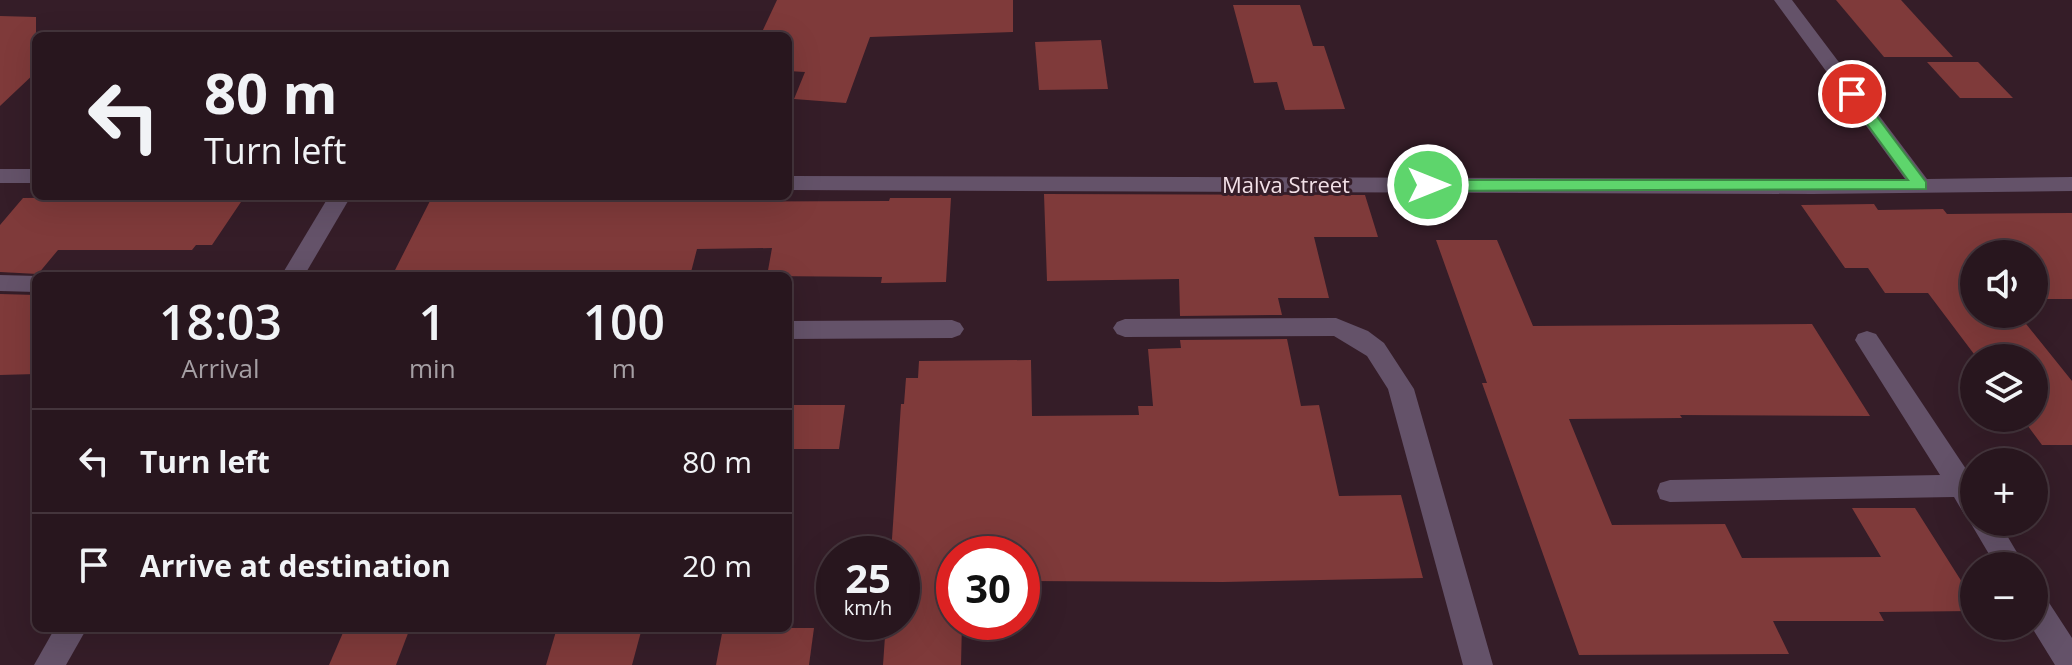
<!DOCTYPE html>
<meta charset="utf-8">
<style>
:root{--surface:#28161e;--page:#34232b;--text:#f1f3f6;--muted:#a59fa4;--line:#44353c}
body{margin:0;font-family:"Open Sans",sans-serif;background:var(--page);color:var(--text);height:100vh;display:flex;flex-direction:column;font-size:30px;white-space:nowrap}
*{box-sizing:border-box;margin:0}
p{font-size:26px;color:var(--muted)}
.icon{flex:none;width:44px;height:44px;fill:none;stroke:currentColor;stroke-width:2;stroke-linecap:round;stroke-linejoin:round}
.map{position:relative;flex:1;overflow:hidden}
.side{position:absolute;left:32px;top:272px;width:760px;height:360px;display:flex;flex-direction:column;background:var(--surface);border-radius:12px;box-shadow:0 8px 32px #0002,0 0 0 2px var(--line)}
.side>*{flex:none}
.top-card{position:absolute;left:32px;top:32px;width:760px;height:168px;border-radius:12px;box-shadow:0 8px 32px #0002,0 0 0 2px var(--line);background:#28161e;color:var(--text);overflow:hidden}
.tools{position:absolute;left:1960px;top:240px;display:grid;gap:16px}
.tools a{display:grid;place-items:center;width:88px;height:88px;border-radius:50%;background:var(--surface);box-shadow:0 8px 32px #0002,0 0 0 2px var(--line);font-size:40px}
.speed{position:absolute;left:816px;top:536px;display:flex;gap:16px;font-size:40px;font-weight:700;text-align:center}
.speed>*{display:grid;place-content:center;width:104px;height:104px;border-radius:50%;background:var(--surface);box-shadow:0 8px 32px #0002,0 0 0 2px var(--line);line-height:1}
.speed small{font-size:20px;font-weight:400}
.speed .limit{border:12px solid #d22;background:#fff;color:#111}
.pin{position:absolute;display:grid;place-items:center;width:68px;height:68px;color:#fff;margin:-34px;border:4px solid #fff;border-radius:50%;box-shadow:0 2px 8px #0007}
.me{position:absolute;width:88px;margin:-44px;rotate:90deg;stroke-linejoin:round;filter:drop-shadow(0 0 6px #0008)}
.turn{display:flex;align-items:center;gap:28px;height:168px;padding:0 40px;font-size:36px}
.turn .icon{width:104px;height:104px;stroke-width:2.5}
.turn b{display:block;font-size:56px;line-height:68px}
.eta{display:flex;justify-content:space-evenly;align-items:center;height:136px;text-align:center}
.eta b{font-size:48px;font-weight:600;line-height:56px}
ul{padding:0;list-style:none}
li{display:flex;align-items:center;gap:24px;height:104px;padding:0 40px;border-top:2px solid var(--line)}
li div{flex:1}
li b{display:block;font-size:30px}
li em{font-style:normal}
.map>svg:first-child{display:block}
</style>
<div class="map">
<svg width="2072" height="665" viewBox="0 0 2072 665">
<rect width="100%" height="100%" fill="#351d28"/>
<!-- building -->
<g fill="#7f3a3a">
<path d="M777 0H1013V32L870 37 846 103 794 99 805 72 788 71V35L761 34Z"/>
<path d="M1836 0H1901L1953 57H1884Z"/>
<path d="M1233 5H1300L1313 46H1324L1345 109 1285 110 1277 82 1254 83Z"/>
<path d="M0 16 36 17V72L0 106Z"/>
<path d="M1101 40 1108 89 1039 90 1035 42Z"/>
<path d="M1927 62H1978L2013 98H1960Z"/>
<path d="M1044 194 1365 195 1378 237H1314L1329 298H1278L1282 315 1180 316 1179 279 1047 281Z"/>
<path d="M245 196 212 245H196L192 250H58L38 274 0 272V225L23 198Z"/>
<path d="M607 196 605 202 889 201 890 198H951L946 282 881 283 882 277 767 276 772 248 697 249 690 276H392L432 197Z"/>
<path d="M1874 204 1878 210 1943 209 1947 214 2072 213V299H2034V254H1974V314H2018L2072 381V445H2042L2022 418H2034V358H1977L1928 293H1885L1868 268H1845L1801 205Z"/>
<path d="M1436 240H1497L1533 326 1812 324 1870 416 1680 415 1682 418 1569 419 1612 525 1725 524 1742 558 1881 557 1852 508H1915L1974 601V611L1879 612 1884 621H1773L1789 654 1579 655 1482 383H1487Z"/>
<path d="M0 294 36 295V374L0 375Z"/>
<path d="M1287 339 1301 406 1319 405 1339 496 1401 495 1423 578 1223 582 1022 581V554H954V622H962L961 665H883L886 622H902V554H891L901 404H904L906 378H918L919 361 1031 360 1032 416 1139 415 1138 406H1153L1148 349 1181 348 1180 340Z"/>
<path d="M788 405H845L839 449H788Z"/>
<path d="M345 628H410L396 665H329Z"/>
<path d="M557 628H642L632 665H546Z"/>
<path d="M723 628H814L809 665H716Z"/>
</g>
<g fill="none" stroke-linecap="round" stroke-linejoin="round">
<!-- street -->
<g fill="#645269" fill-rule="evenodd">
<path d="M1774 0H1792L1927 179 2072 177V191L1812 194 788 190V176L1905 179Z"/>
<rect x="0" y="169" width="36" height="14"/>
<path d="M329 196H351L304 276H281Z"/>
<path d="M0 275 37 276 36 292 0 291Z"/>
<path d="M1336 318 1368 331 1384 343 1414 389 1493 665H1463L1388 389 1367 356 1334 336 1125 337 1117 334 1113 328 1117 322 1125 319Z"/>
<path d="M952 320 960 323 964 329 960 335 952 338 788 339V321Z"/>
<path d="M1867 331 1876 334 1972 478 1974 522H1999L2025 566H1996L1970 522 1973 517 1964 514 1954 497 1670 502 1660 499 1657 491 1660 483 1670 480 1940 475 1855 340 1858 334Z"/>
<path d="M2034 591 2044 595 2072 638V665H2055L2031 626H2034Z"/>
<path d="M55 628H87L66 665H34Z"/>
</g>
</g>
<!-- route -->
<path fill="#5ed56c" stroke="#3d8a46" stroke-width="2" d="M1852 89 1857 90 1926 182V189L1428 191 1420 185 1428 180H1908L1845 94Z"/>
<g text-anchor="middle" stroke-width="6" stroke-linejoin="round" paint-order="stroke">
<!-- street labels -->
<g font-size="22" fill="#f2e0e7" stroke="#351d28">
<text x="1286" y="193">Malva Street</text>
</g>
</g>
</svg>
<div class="tools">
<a><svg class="icon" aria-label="sound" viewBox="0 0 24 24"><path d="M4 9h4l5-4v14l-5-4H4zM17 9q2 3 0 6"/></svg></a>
<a><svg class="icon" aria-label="layers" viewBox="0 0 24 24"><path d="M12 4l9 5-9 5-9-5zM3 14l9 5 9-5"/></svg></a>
<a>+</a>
<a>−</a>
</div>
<div class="speed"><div>25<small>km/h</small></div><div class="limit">30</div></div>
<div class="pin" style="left:1852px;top:94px;background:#d93025"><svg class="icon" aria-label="arrive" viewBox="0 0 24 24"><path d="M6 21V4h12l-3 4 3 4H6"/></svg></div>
<svg class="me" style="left:1428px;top:185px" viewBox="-20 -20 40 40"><circle r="17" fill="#5ed56c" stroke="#fff" stroke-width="3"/><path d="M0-11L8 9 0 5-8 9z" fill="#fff"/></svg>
<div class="top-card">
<div class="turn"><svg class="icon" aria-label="left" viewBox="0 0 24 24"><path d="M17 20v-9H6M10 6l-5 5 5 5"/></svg><div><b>80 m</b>Turn left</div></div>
</div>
<section class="side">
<div class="eta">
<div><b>18:03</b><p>Arrival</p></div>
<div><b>1</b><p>min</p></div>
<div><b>100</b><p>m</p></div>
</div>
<ul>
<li><svg class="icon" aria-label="left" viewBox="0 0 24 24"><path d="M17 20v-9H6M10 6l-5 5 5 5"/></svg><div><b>Turn left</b></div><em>80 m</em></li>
<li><svg class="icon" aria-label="arrive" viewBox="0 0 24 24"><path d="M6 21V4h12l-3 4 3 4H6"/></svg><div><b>Arrive at destination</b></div><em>20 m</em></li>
</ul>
</section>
</div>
